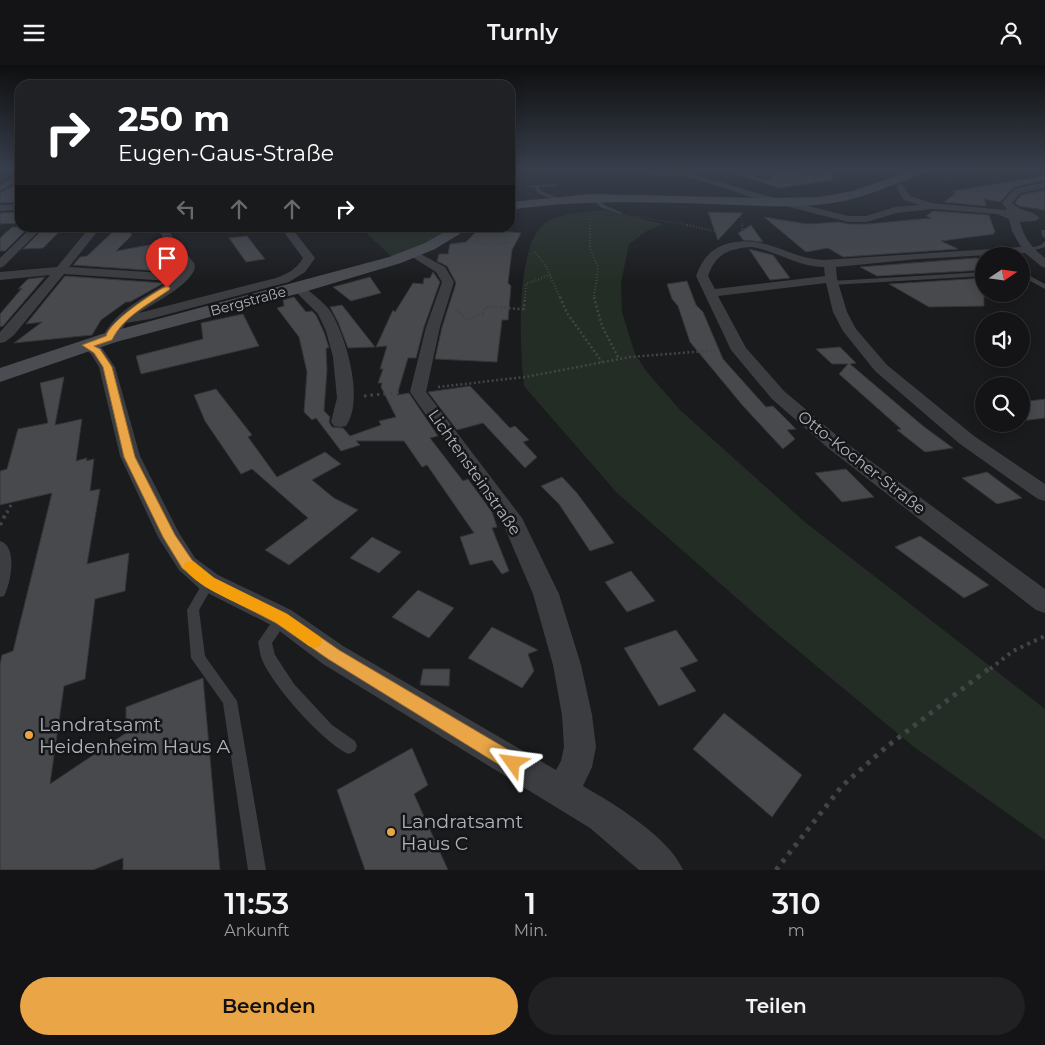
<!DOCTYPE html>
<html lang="de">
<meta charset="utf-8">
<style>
:root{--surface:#141416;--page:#212123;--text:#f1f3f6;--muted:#9d9ea1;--line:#333335;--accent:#e9a546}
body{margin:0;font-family:Montserrat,sans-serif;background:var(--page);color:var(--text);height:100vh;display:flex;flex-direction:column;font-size:19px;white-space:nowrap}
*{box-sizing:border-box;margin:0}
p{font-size:16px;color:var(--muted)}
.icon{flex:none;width:28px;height:28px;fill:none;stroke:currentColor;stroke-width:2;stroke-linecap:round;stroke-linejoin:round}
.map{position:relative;height:805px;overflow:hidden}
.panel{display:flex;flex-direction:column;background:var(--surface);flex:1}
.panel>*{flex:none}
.top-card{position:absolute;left:15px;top:15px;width:500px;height:152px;border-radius:15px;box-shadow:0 2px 12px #0003,0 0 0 1px var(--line);background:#202124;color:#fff;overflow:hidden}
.needle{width:32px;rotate:77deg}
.buttons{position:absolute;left:975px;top:182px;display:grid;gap:10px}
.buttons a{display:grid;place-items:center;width:55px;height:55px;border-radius:50%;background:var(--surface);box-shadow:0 2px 12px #0003,0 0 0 1px var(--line);font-size:25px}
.pin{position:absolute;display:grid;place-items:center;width:42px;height:42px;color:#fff;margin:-51px -21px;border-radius:50% 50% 50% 0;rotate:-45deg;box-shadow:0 0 5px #0007}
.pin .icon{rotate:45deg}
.me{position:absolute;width:55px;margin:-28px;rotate:301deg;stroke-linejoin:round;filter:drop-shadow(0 0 4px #0008)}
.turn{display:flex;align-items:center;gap:18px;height:105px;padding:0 20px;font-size:22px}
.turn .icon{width:65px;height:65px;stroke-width:2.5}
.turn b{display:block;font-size:35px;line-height:42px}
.lanes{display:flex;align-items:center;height:48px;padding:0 20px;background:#0003;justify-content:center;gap:25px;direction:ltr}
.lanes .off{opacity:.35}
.eta{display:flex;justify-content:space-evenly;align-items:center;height:85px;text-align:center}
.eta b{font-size:30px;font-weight:600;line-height:35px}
.primary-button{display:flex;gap:10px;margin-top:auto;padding:10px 20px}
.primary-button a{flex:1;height:58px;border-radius:30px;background:var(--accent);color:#111;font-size:20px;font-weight:600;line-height:58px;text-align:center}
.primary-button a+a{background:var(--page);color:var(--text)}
header{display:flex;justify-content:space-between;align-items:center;height:65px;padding:0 20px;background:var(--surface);font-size:22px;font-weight:600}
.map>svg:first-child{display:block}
</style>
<header><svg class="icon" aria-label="menu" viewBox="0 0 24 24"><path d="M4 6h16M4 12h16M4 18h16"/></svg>Turnly<svg class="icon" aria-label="person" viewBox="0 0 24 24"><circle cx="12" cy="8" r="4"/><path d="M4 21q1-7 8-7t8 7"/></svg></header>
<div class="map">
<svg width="1045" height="805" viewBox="0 0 1045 805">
<rect width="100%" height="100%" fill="#1a1b1d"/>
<!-- green -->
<g fill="#242d25">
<path d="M605 145 663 159 647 166 629 179 621 218 622 247 635 289 647 307 680 345 806 458 1045 644V775L914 682 772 564 617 428 524 321C520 285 514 182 545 158 558 148 589 147 605 145Z"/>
<path d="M361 163H463L395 195Z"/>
</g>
<!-- building -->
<g fill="#48494d" stroke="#353539">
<path d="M754 105H795L797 107 817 112 823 109 817 105H832V115L779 123 734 108V107L767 115 773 112 771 109Z"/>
<path d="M1045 111V115L1014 122 1000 137 984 134 986 141 944 137 955 129 953 126Z"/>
<path d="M20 117V137L0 138V128Z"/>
<path d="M1045 125V145L1019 141 1015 138 1021 130Z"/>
<path d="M933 146 989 150 995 167H994V169L941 176 958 184 843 192 828 183 806 187 764 152 807 159 839 157 849 159H867L931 153 926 151Z"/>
<path d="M20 147V158L0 159V148Z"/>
<path d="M708 147 743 148 718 175Z"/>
<path d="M751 160 763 177 743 175 738 168Z"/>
<path d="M12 162H29L5 186H0V173Z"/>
<path d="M45 162H64L43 183 23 184Z"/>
<path d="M118 162H125L132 170 116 186 160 178 174 207 73 200 80 192 87 191Z"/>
<path d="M479 164 521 168 512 185 508 218 511 221 508 255H502L497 297 435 294 442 262 456 218 447 201 437 196 439 189H448L450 179 466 177Z"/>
<path d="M247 171 265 194 246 197 229 173Z"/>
<path d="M749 184 773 190 790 213 770 215Z"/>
<path d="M976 193 984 196V205L877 211 860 202Z"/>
<path d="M433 207 440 217 424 262 416 293H408L397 330 409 328 438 371 430 373 463 416 468 414 492 447 497 462 492 463 509 506 502 509 492 495 470 500 460 472 474 468 427 400 422 402 404 376H356L360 380 341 386 316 353 312 355 304 347 307 307 299 272 277 243 284 241 283 235 294 232 306 247 312 246 316 250 324 267 329 283H326L327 305 324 346 330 352 329 357 332 362 343 363 350 371 381 360 379 356 396 352 381 322 382 318H378L383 304H380L387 281 376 282 393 245 395 247 413 218 423 219 424 213H430Z"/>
<path d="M65 211 164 218 130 237H126L101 255 92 270 14 278 42 257 26 259Z"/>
<path d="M45 212 3 261 0 262V249L22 223 18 224 28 214Z"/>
<path d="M370 212 381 228 351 236 333 222Z"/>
<path d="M984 213V241L929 242 889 219Z"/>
<path d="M687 216 696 240 703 247 723 294 766 342 773 341 796 364 787 365 795 374 783 384 743 341 690 277 678 241 672 234 667 219Z"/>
<path d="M342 240 375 282 348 283 338 257 330 242Z"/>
<path d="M243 249 259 281 141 309 136 291 203 274 201 258Z"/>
<path d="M840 282 856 298 850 299 923 361 953 383 925 387 897 365 901 364 839 309 848 299H832L816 284Z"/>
<path d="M64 312 55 360 82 354 76 396 87 393 86 396 94 394 90 426 100 424 87 499 129 488 125 526 95 534 85 614 64 621 50 719 126 668V642L203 613 220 805H123V793L93 805H0V599L2 590 13 586 52 428 0 440V406L7 404 18 364 48 358 40 318Z"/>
<path d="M470 321 510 363 515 361 529 375 523 377 537 392 525 403 483 358 457 365 428 327Z"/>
<path d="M216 324 252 370 248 372 277 412 325 387 341 399 312 415 334 433 358 445 289 500 265 485 308 453 252 404 241 409 205 356 194 330Z"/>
<path d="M1045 334V353L1021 356V337Z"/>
<path d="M846 404 874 432 842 437 815 408Z"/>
<path d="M987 407 1022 433 997 439 962 413Z"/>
<path d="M562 412 577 428 614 478 590 486 559 439 541 421Z"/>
<path d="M920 471 989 520 964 533 895 482Z"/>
<path d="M372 472 401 487 379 508 350 493Z"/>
<path d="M631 506 655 536 627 547 605 517Z"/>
<path d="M418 525 454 543 429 573 392 552Z"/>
<path d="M492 562 538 585 528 589 534 606 522 623 468 593Z"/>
<path d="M676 565 698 596 680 603 696 626 659 641 624 583Z"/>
<path d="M423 604H450L449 621 420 620Z"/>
<path d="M724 648 802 710 772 752 693 684Z"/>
<path d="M412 683 428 720 414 729 448 805H365L337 725Z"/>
</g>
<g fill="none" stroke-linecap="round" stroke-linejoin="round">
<!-- path-far5 -->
<g stroke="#424448" stroke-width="1" stroke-dasharray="1 2" stroke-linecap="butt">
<path d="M536 105V112"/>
<path d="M539 105 555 107"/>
<path d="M969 106 1023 105"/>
<path d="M829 112 843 116"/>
<path d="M925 125 970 105"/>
<path d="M741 149 742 161"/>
<path d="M633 151 695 161"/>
<path d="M590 161V151L593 150"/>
</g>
<!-- path-far4 -->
<g stroke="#424448" stroke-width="2" stroke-dasharray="1 2" stroke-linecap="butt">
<path d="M590 160V184L598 202 594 233"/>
<path d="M687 160 723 168"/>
<path d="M742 160V165"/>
<path d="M469 176 491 180 510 177"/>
<path d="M535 187 546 201 560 233"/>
<path d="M525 233 526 219 550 210"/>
</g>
<!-- path-far3 -->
<g stroke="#424448" stroke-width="2.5" stroke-dasharray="2 2.5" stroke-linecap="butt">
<path d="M560 232 567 248 602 297"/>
<path d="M594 232 602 261 619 294"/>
<path d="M456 244 468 255 483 248 485 242C499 241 510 244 524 244L525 232"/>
<path d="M438 322 525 312 630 292 719 285"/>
</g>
<!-- path-far2 -->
<g stroke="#424448" stroke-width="3" stroke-dasharray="2.5 4" stroke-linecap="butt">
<path d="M364 331 402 327"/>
<path d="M7 448 12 438"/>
</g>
<!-- path-far1 -->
<g stroke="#424448" stroke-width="4" stroke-dasharray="3 4.5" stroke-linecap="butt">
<path d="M0 460 7 446"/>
<path d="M990 604 1013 586 1045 571"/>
</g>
<!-- path -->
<path stroke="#424448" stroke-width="5" stroke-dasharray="4 6" stroke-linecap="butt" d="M776 805 842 721 885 683 991 602"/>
<!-- lane -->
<g fill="#3c3d41" fill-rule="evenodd">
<path d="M642 105 662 108H684C671 113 654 112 642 105Z"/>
<path d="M558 119 557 121 539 122 541 126 558 133 556 135 537 128 535 122H517Z"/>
<path d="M589 131H593L606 141 623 148 621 149 602 143 589 133Z"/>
<path d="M1041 165H1045V173L1042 171Z"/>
<path d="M1045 176V182L1028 187 1025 185 1041 180Z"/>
<path d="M1021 206 1045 219V224L1021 211Z"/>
<path d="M984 207V211L832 220 829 218 832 216Z"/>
<path d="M0 476C18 481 11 518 4 531L0 532Z"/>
<path d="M209 512 213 514 215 517 199 545 205 591 237 636 266 805H248L223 638 191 593 187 545 205 514Z"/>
<path d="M282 548 287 549 289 553 272 578 275 590 294 619 332 660 355 676 357 681 355 686 349 689C324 679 270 618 261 592 260 588 259 582 258 577L277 549Z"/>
</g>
<!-- street -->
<g fill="#3c3d41" fill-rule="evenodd">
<path d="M669 105H680L757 128 848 151H866L895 142 919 140 904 135 896 122 900 119 903 120 910 131 931 138 1005 145 1007 144 1002 138 1014 124 1045 117V123L1020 128 1012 138C1021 147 1030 144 1040 153L1035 156 1020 157C1024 173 1032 183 1045 193V203L1041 201 1025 188 918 194 836 202 837 214 847 247 856 264 887 300 974 371 1045 419V436L1038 434 960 379 875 306 843 266 833 247 826 218 718 231 746 283 784 326 842 375 1045 524V548L1036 545 828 383 772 334 731 285 696 211C702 194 712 182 730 178 768 170 789 194 824 195L1021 182 1012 166 1009 154 997 149 933 144 896 148 867 157H848L751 132ZM752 182C777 186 798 202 824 202L825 211 715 224 708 211C715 189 730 183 752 182Z"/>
<path d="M735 105H748L771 111 767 113Z"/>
<path d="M797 105H812L821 108 817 110Z"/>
<path d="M20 110V115L0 126V120Z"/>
<path d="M20 139V145L0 146V140Z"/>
<path d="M32 162H43L4 201 0 203V193Z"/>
<path d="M90 162H101L69 202 179 209 184 202 164 175 157 162H167L174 174 194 198C202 214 151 240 139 248L276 213C287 209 297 204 303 193L280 162H291L315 193 305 207 289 217 150 254 126 258 114 276H104L102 273C116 244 145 233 170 216L64 209 14 270 5 277 0 278V267L50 210 0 215V207L57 202Z"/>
<path d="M413 185 445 202 454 217 440 262 426 327 522 453 559 529 581 600 592 650 596 682 592 702 583 721C613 738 670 773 683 805H639L590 763 323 599 273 561 200 524 179 505 158 472 120 391 99 302 91 289 80 280 82 277H92L102 283 115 302 140 391 179 468 195 493 218 510 291 545 343 581 556 705 561 696 564 682 562 650 553 600 533 529 504 461 410 327 426 262 442 217 436 207 409 190 407 188 409 186Z"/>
<path d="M298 219 302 220C311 228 324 237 331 247 346 272 365 335 346 361L340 362 334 361 331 357 337 333 333 292 326 266 318 249 292 223Z"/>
</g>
<!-- secondary -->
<g fill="#4a4c51" fill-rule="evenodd">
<path d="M914 105H928L927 107C896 118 866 133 833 138 793 144 751 140 711 139 644 137 577 135 510 145V137L592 129 769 133 820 132 852 126Z"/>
<path d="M453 162H471L435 184 401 198 304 227 116 277 0 317V303L102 269 389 192 425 178Z"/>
</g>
</g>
<!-- sky -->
<linearGradient id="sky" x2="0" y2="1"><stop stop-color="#0e0f10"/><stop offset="0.48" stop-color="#383f4c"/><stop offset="1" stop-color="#383f4c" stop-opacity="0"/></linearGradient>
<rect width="1045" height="217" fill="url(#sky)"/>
<!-- route -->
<path fill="#e9a546" stroke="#976b2e" d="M167 221 170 223 169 225C149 239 123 252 112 275L94 281 100 284 112 302 135 392 175 470 192 495 214 513 287 549 339 585 519 691 522 698 519 704 513 707 506 704 328 594 276 558 204 521 182 503 163 472 124 392 103 302 94 288 82 280 106 271C109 257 153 227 167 221Z"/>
<!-- slow -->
<path fill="#f59e0b" d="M190 496 195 498 214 513 287 549 320 572 322 576 320 581 314 583 309 581C298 573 288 565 277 558 253 543 196 525 183 501L185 498Z"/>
<!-- markers -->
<g fill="#e9a546" stroke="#151618" stroke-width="2">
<circle cx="29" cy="670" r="5"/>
<circle cx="391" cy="767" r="5"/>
</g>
<g text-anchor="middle" stroke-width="5" stroke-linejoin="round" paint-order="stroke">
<!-- far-street labels -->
<g font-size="14" fill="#aeb3bb" stroke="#151618">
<text transform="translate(248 236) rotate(-15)" y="5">Bergstraße</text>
</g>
<!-- street labels -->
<g font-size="16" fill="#aeb3bb" stroke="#151618">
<text transform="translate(862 397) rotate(38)" y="6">Otto-Kocher-Straße</text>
<text transform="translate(475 407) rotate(55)" y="6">Lichtensteinstraße</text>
</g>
<!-- near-poi labels -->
<g font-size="19" fill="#aeb3bb" stroke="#151618" text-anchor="start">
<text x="39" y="666">Landratsamt<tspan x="39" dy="22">Heidenheim Haus A</tspan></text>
<text x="401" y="763">Landratsamt<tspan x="401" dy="22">Haus C</tspan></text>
</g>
</g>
</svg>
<div class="buttons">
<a><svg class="needle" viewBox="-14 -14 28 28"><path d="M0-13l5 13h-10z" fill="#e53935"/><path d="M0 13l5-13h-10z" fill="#9d9ea1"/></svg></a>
<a><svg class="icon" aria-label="sound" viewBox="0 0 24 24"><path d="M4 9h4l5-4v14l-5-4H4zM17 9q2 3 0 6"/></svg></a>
<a><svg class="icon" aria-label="search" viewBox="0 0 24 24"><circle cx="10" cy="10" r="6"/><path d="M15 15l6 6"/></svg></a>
</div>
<div class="pin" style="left:167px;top:223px;background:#d93025"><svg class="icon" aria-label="arrive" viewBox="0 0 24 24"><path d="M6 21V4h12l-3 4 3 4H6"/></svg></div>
<svg class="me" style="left:513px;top:698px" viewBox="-20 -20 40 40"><path d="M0-17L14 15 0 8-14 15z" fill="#e9a546" stroke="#fff" stroke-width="4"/></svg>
<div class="top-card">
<div class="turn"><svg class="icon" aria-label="right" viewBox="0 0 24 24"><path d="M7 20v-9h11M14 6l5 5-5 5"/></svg><div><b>250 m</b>Eugen-Gaus-Straße</div></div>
<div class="lanes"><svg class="icon off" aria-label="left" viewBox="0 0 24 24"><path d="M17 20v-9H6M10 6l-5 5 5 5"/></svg><svg class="icon off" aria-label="ahead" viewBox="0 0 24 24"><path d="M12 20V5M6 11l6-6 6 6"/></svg><svg class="icon off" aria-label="ahead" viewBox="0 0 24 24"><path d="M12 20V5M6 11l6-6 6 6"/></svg><svg class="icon" aria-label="right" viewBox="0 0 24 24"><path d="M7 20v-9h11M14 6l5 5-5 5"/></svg></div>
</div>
</div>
<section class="panel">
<div class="eta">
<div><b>11:53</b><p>Ankunft</p></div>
<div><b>1</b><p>Min.</p></div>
<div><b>310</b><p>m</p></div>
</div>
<div class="primary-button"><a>Beenden</a><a>Teilen</a></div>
</section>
